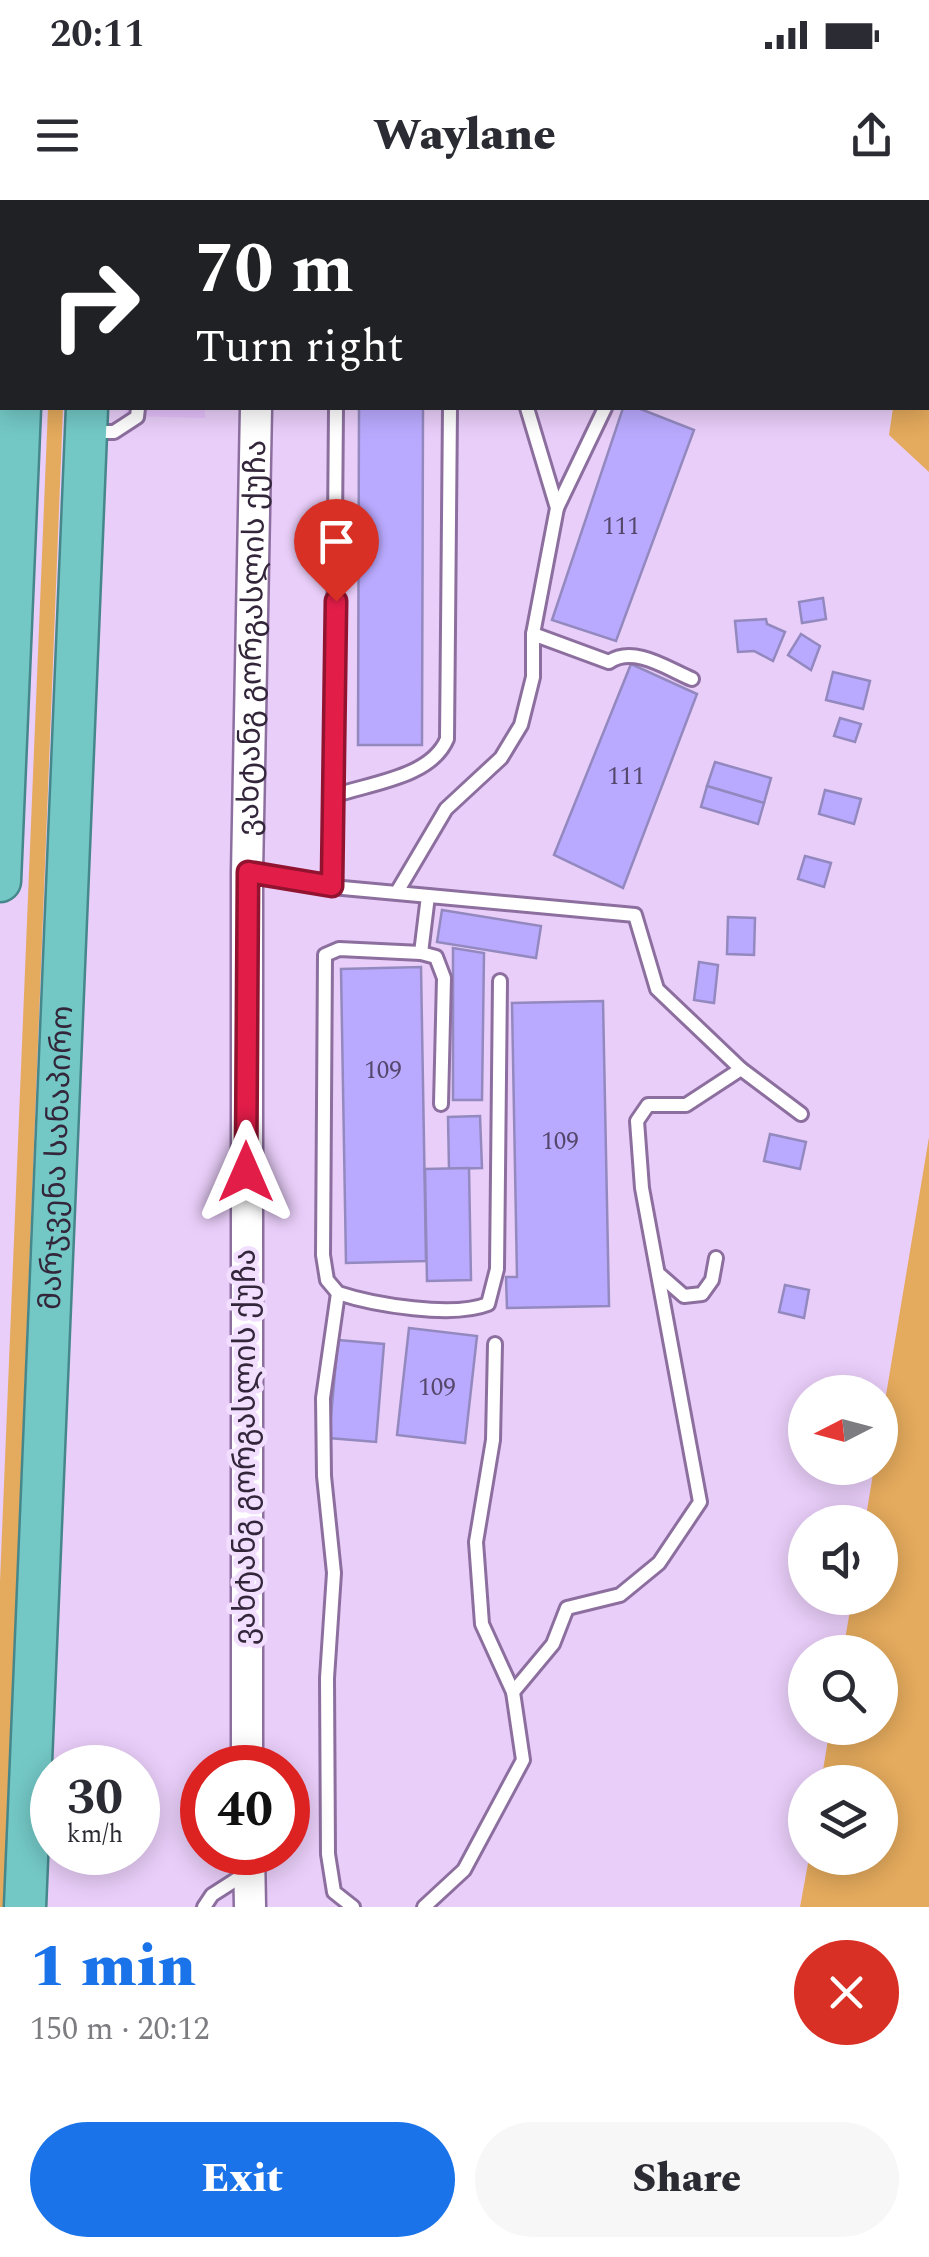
<!DOCTYPE html>
<meta charset="utf-8">
<style>
:root{--surface:#fff;--page:#f7f7f7;--text:#2b2b33;--muted:#7c7c81;--accent:#1a73e8}
body{margin:0;font-family:Spectral,"Noto Sans Georgian",serif;background:var(--page);color:var(--text);height:100vh;display:flex;flex-direction:column;font-size:38px;white-space:nowrap}
*{box-sizing:border-box;margin:0}
p{font-size:32px;color:var(--muted)}
.icon{flex:none;width:55px;height:55px;fill:none;stroke:currentColor;stroke-width:2;stroke-linecap:round;stroke-linejoin:round}
.map{position:relative;height:1707px;overflow:hidden}
.details{display:flex;flex-direction:column;background:var(--surface);flex:1}
.details>*{flex:none}
.guide{position:absolute;left:0px;top:0px;width:930px;height:210px;box-shadow:0 5px 25px #0003;background:#202124;color:#fff;overflow:hidden}
.needle{width:65px;rotate:264deg}
.fabs{position:absolute;left:788px;top:1175px;display:grid;gap:20px}
.fabs a{display:grid;place-items:center;width:110px;height:110px;border-radius:50%;background:var(--surface);box-shadow:0 5px 25px #0003;font-size:50px}
.speed{position:absolute;left:30px;top:1545px;display:flex;gap:20px;font-size:50px;font-weight:700;text-align:center}
.speed>*{display:grid;place-content:center;width:130px;height:130px;border-radius:50%;background:var(--surface);box-shadow:0 5px 25px #0003;line-height:1}
.speed small{font-size:25px;font-weight:400}
.speed .limit{border:15px solid #d22;background:#fff;color:#111}
.pin{position:absolute;display:grid;place-items:center;width:85px;height:85px;color:#fff;margin:-102px -42px;border-radius:50% 50% 50% 0;rotate:-45deg;box-shadow:0 0 10px #0007}
.pin .icon{rotate:45deg}
.me{position:absolute;width:110px;margin:-55px;rotate:0deg;stroke-linejoin:round;filter:drop-shadow(0 0 8px #0008)}
.turn{display:flex;align-items:center;gap:35px;height:210px;padding:0 30px;font-size:45px}
.turn .icon{width:130px;height:130px;stroke-width:2.5}
.turn b{display:block;font-size:70px;line-height:85px}
.round{display:grid;place-items:center;flex:none;width:105px;height:105px;border-radius:52px;background:var(--page)}
.headline{display:flex;align-items:center;justify-content:space-between;height:170px;padding:0 30px}
h1{font-size:60px;font-weight:800;line-height:75px;color:var(--accent)}
.primary-button{display:flex;gap:20px;margin-top:auto;padding:20px 30px}
.primary-button a{flex:1;height:115px;border-radius:60px;background:var(--accent);color:#fff;font-size:40px;font-weight:800;line-height:115px;text-align:center}
.primary-button a+a{background:var(--page);color:var(--text)}
.status{display:flex;justify-content:space-between;align-items:center;height:70px;padding:0 50px;background:var(--surface);direction:ltr}
.status svg{height:28px;fill:currentColor}
header{display:flex;justify-content:space-between;align-items:center;height:130px;padding:0 30px;background:var(--surface);font-size:45px;font-weight:800}
.map>svg:first-child{display:block}
</style>
<div class="status"><b>20:11</b><svg viewBox="0 0 49 12"><path d="M0 12V9h3v3zM5 12V6h3v6zM10 12V3h3v9zM15 12V0h3v12zM26 1h20v11H26zM47 4h2v5h-2z"/></svg></div>
<header><svg class="icon" aria-label="menu" viewBox="0 0 24 24"><path d="M4 6h16M4 12h16M4 18h16"/></svg>Waylane<svg class="icon" aria-label="share" viewBox="0 0 24 24"><path d="M12 15V3M7 8l5-5 5 5M5 13v7h14v-7"/></svg></header>
<div class="map">
<svg width="929" height="1707" viewBox="0 0 929 1707">
<rect width="100%" height="100%" fill="#e9cef9"/>
<!-- built -->
<path fill="#e5c0fc" d="M126 208H205V218L125 216Z"/>
<!-- green -->
<g fill="#e4aa5d">
<path d="M924 0H929V272L889 235 893 208H928Z"/>
<path d="M48 208H63L4 1707H0V1382Z"/>
<path d="M929 937V1707H800L809 1658H880V1582H821L830 1528H880V1452H843L852 1398H880V1322H865L874 1268H880V1231Z"/>
</g>
<!-- building -->
<g fill="#baaaff" stroke="#9389bf" stroke-width="2.5">
<rect x="359" y="0" width="65" height="2"/>
<path d="M624 0H718L623 2Z"/>
<path d="M359 208H423L422 545H358Z"/>
<path d="M623 208H638L694 230 616 441 552 420Z"/>
<path d="M823 398 826 419 802 423 799 402Z"/>
<path d="M766 419 767 424 785 432 773 461 754 451 738 452 735 421Z"/>
<path d="M801 434 820 446 811 470 788 455Z"/>
<path d="M631 464 697 494 623 688 554 655Z"/>
<path d="M833 472 870 481 863 509 826 500Z"/>
<path d="M840 518 861 524 855 542 834 536Z"/>
<path d="M715 562 771 578 764 603 707 586Z"/>
<path d="M707 586 764 603 758 624 701 607Z"/>
<path d="M825 590 861 599 854 624 819 614Z"/>
<path d="M805 656 831 663 824 687 798 679Z"/>
<path d="M442 710 541 726 536 758 437 742Z"/>
<path d="M728 717 755 718 754 755 727 754Z"/>
<path d="M453 748 484 753 482 900H453Z"/>
<path d="M699 762 718 765 714 803 694 800Z"/>
<path d="M421 767 426 1061 346 1063 341 769Z"/>
<path d="M603 801 609 1106 507 1108 506 1077H517L512 803Z"/>
<path d="M480 916 482 968 449 969 448 917Z"/>
<path d="M770 934 806 942 800 969 764 961Z"/>
<path d="M469 968 471 1080 427 1081 425 969Z"/>
<path d="M785 1085 809 1090 804 1118 779 1112Z"/>
<path d="M409 1128 477 1136 465 1243 397 1235Z"/>
<path d="M338 1140 384 1144 376 1242 329 1238Z"/>
</g>
<g fill="none" stroke-linecap="round" stroke-linejoin="round">
<!-- service casing -->
<g stroke="#8d6f9f" stroke-width="18">
<g id="service">
<path d="M336 2V0"/>
<path d="M451 2V0"/>
<path d="M580 2 581 0"/>
<path d="M93 232H114L137 217 138 208"/>
<path d="M557 308 605 208"/>
<path d="M533 434 609 462C634 445 668 469 692 479"/>
<path d="M336 595C372 583 431 577 447 539L450 208"/>
<path d="M248 673 332 687 635 715 657 789 741 869 801 914"/>
<path d="M332 687 336 208"/>
<path d="M397 692 446 609 501 558 521 525 533 477V434L557 308 527 208"/>
<path d="M428 696 421 753 339 749 325 755 323 1055 327 1080 338 1093C374 1105 453 1118 488 1104L497 1069 500 781"/>
<path d="M421 753 436 757 444 778 441 904"/>
<path d="M660 1075 684 1096 702 1094 712 1080 716 1058"/>
<path d="M338 1093 323 1198 324 1276 334 1373 327 1478 328 1654 334 1692 353 1707"/>
<path d="M495 1144 493 1240 476 1342 482 1424 513 1492"/>
<path d="M204 1707 212 1695 248 1672"/>
<path d="M424 1707 464 1670 523 1560 513 1492 553 1444 567 1408 620 1395 659 1363 700 1302 642 988 637 921 648 905H686L741 869"/>
</g>
</g>
<!-- tertiary casing -->
<g stroke="#8d6f9f" stroke-width="35">
<g id="tertiary">
<path d="M258 2V0"/>
<path id="s1" d="M247 1568V673L256 208"/>
<path d="M249 1652 250 1707"/>
</g>
</g>
<!-- trunk casing -->
<g stroke="#46878c" stroke-width="45">
<g id="trunk">
<path d="M29 2V0"/>
<path d="M97 2V0"/>
<path d="M0 681 20 208"/>
<path id="s2" d="M25 1707 87 208"/>
</g>
</g>
<!-- service -->
<use href="#service" stroke="#fff" stroke-width="12"/>
<!-- tertiary -->
<use href="#tertiary" stroke="#fff" stroke-width="30"/>
<!-- trunk -->
<use href="#trunk" stroke="#73c8c6" stroke-width="40"/>
</g>
<g fill="none" stroke-linecap="round" stroke-linejoin="round">
<!-- route casing -->
<g stroke="#92132f" stroke-width="25">
<path id="route" d="M246 972 248 672 332 686 336 401"/>
</g>
<!-- route -->
<use href="#route" stroke="#e11d48" stroke-width="18"/>
</g>
<g text-anchor="middle" stroke-width="9" stroke-linejoin="round" paint-order="stroke">
<!-- number labels -->
<g font-size="25" fill="#55476b">
<text x="621" y="334">111</text>
<text x="626" y="584">111</text>
<text x="383" y="878">109</text>
<text x="560" y="949">109</text>
<text x="437" y="1195">109</text>
</g>
<!-- street labels -->
<g font-size="30" fill="#33263a" stroke="#f2deff">
<text dy="10" stroke="none"><textPath href="#s1" startOffset="1130">ვახტანგ გორგასლის ქუჩა</textPath></text>
<text dy="10" stroke="none"><textPath href="#s2" startOffset="750">მარჯვენა სანაპირო</textPath></text>
<text transform="translate(245 1247) rotate(-90)" y="10">ვახტანგ გორგასლის ქუჩა</text>
</g>
</g>
</svg>
<div class="fabs">
<a><svg class="needle" viewBox="-14 -14 28 28"><path d="M0-13l5 13h-10z" fill="#e53935"/><path d="M0 13l5-13h-10z" fill="#7c7c81"/></svg></a>
<a><svg class="icon" aria-label="sound" viewBox="0 0 24 24"><path d="M4 9h4l5-4v14l-5-4H4zM17 9q2 3 0 6"/></svg></a>
<a><svg class="icon" aria-label="search" viewBox="0 0 24 24"><circle cx="10" cy="10" r="6"/><path d="M15 15l6 6"/></svg></a>
<a><svg class="icon" aria-label="layers" viewBox="0 0 24 24"><path d="M12 4l9 5-9 5-9-5zM3 14l9 5 9-5"/></svg></a>
</div>
<div class="speed"><div>30<small>km/h</small></div><div class="limit">40</div></div>
<div class="pin" style="left:336px;top:401px;background:#d93025"><svg class="icon" aria-label="arrive" viewBox="0 0 24 24"><path d="M6 21V4h12l-3 4 3 4H6"/></svg></div>
<svg class="me" style="left:246px;top:972px" viewBox="-20 -20 40 40"><path d="M0-17L14 15 0 8-14 15z" fill="#e11d48" stroke="#fff" stroke-width="4"/></svg>
<div class="guide">
<div class="turn"><svg class="icon" aria-label="right" viewBox="0 0 24 24"><path d="M7 20v-9h11M14 6l5 5-5 5"/></svg><div><b>70 m</b>Turn right</div></div>
</div>
</div>
<section class="details">
<div class="headline"><div><h1>1 min</h1><p>150 m · 20:12</p></div><a class="round" style="background:#d93025;color:#fff"><svg class="icon" aria-label="close" viewBox="0 0 24 24"><path d="M6 6l12 12M18 6L6 18"/></svg></a></div>
<div class="primary-button"><a>Exit</a><a>Share</a></div>
</section>
